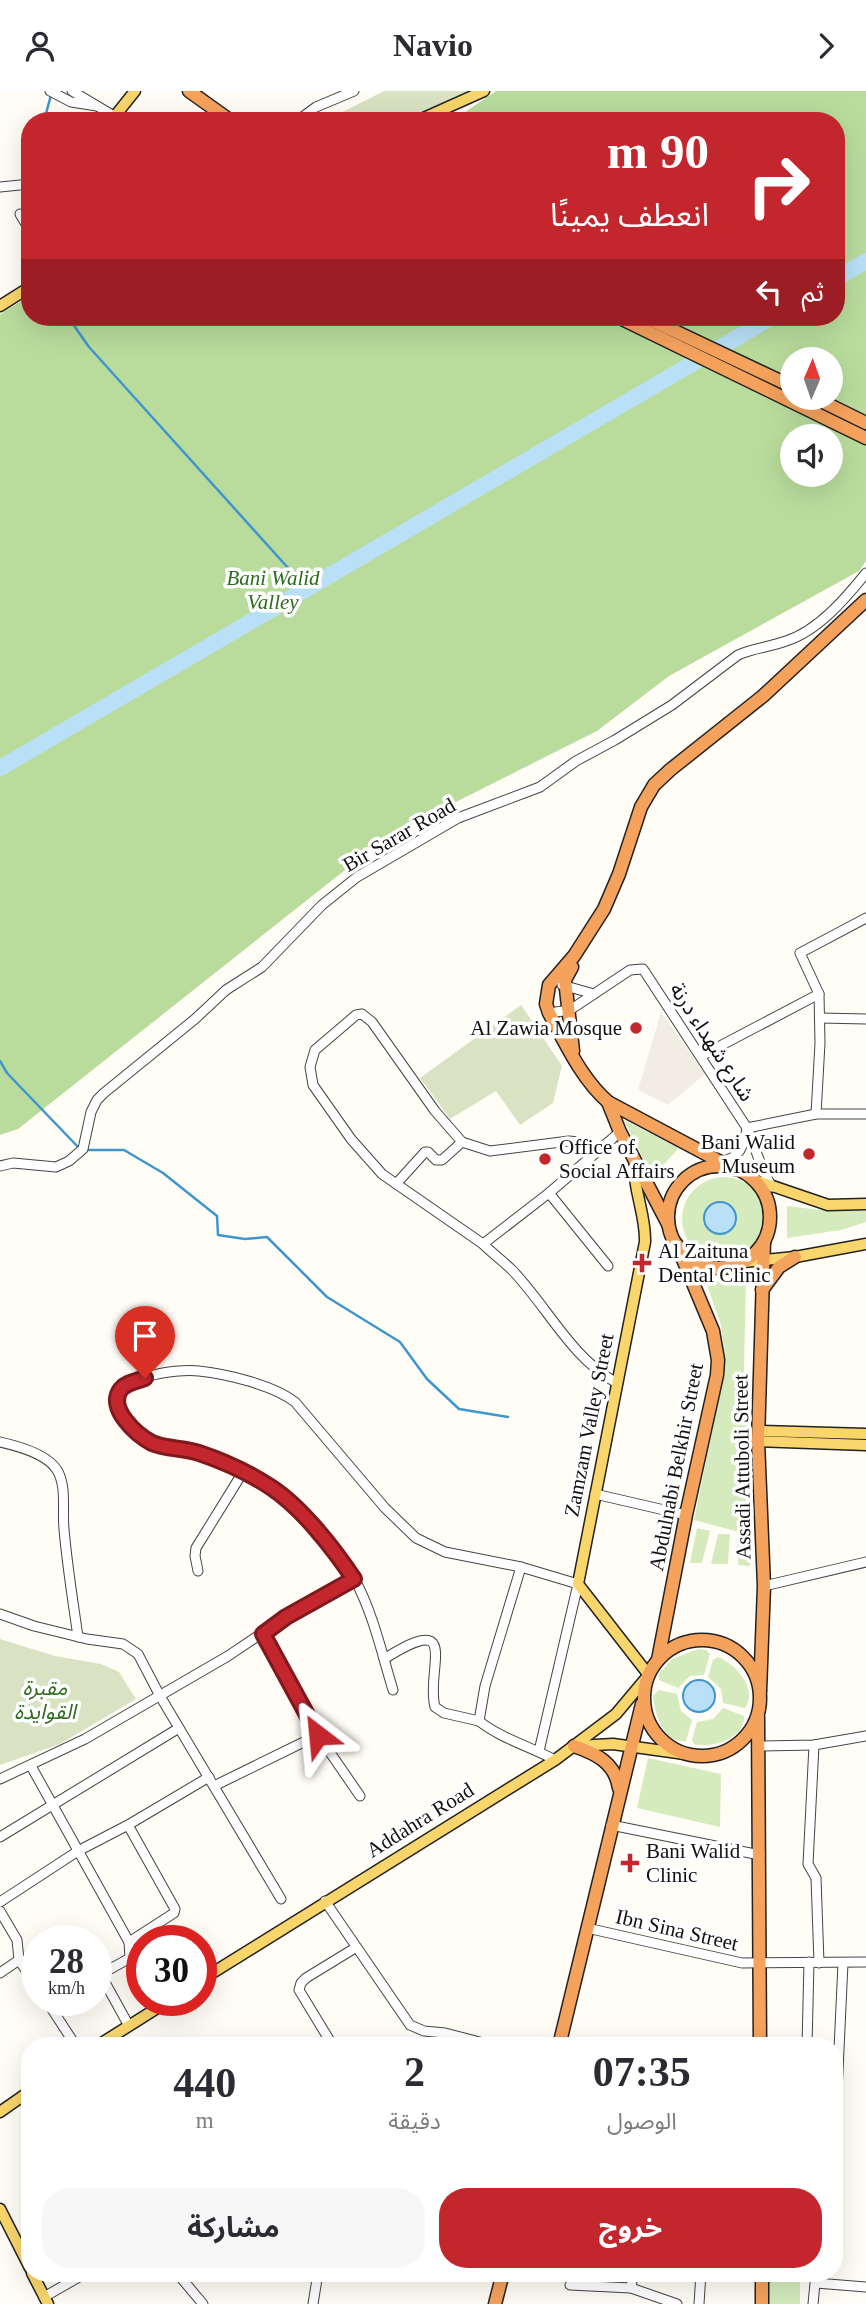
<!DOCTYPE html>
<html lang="ar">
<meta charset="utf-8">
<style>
:root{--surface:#fff;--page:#f7f7f7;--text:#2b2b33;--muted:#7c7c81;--accent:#c4262e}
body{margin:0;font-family:"Times New Roman","Noto Sans Arabic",serif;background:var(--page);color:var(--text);direction:rtl;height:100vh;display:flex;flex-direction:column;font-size:26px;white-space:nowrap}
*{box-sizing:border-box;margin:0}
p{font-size:23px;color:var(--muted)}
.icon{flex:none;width:38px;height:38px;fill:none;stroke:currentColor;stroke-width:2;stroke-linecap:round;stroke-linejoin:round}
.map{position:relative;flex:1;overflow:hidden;direction:ltr}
.details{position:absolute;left:21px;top:1946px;width:822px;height:245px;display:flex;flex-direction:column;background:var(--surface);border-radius:28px;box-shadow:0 7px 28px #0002;direction:rtl}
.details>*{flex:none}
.banner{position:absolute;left:21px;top:21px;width:824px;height:214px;border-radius:28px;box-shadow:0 7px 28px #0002;direction:rtl;background:#c4262e;color:#fff;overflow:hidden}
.needle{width:46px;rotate:2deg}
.fabs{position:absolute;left:780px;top:256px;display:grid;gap:14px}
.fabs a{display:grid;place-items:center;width:63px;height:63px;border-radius:50%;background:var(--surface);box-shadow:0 7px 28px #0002;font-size:35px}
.speed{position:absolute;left:21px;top:1834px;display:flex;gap:14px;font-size:35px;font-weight:700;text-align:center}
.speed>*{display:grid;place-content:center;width:91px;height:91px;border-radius:50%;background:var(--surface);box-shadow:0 7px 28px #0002;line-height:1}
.speed small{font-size:18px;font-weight:400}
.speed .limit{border:10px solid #d22;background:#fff;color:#111}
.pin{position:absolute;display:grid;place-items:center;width:60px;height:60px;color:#fff;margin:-72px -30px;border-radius:50% 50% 50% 0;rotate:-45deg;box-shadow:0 0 7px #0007}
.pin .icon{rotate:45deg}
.me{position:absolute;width:77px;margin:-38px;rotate:331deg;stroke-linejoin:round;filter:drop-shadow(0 0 5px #0008)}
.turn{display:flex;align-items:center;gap:24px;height:147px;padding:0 21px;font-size:32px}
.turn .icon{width:91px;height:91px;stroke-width:2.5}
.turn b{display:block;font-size:49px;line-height:60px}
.then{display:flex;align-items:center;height:66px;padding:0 21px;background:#0003;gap:14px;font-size:26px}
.eta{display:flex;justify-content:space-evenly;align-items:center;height:119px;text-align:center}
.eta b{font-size:42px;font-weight:700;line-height:49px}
.cta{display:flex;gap:14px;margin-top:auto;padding:14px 21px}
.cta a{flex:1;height:80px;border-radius:28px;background:var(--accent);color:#fff;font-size:28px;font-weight:700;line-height:80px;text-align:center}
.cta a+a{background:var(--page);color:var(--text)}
header{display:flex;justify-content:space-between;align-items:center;height:91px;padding:0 21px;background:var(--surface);font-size:32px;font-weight:700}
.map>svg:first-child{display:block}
</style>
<header><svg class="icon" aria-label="forward" viewBox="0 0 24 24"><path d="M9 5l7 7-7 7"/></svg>Navio<svg class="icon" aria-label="person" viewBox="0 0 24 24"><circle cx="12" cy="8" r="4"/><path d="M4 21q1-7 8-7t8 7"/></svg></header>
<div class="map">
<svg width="866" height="2213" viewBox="0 0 866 2213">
<rect width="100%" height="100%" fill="#fffdf5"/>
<!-- green -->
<g fill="#d5ebbd">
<path d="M624 1029 679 1057 652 1086Z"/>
<circle cx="724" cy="1128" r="42"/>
<path d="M787 1115 829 1120 866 1119V1131L841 1139 787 1147Z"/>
<path d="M746 1187 744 1279 754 1445 694 1429 718 1311 724 1261 721 1234 706 1191Z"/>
<path d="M697 1437 710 1440 702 1472H690Z"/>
<path d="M718 1443H730L728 1473H711Z"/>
<path d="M737 1446 752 1448 750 1475 738 1474Z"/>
<path d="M698 1558 706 1559 710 1563 704 1584 690 1585 678 1597 659 1589V1583L672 1568Z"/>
<path d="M718 1566C735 1572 759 1599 745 1617L723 1612 721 1598 708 1586 713 1569Z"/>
<path d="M659 1599 677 1603 681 1620 692 1629 686 1650C663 1653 655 1623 653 1605Z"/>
<path d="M723 1617 744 1625C746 1647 711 1658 694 1653L692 1649 697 1631 713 1628Z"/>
<path d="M648 1667 721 1683 720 1736 637 1717Z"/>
<rect x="769" y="2182" width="31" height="31"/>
</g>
<!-- forest -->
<path fill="#b9dc9c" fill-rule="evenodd" d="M496 0H866V470L859 480 669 585 597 640 388 745 18 1038 0 1044V223L30 205V226H836V30H452ZM793 268H831V306H793ZM793 345H831V383H793Z"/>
<!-- cemetery -->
<g fill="#d9e3c4">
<path d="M384 0H477L410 30H325Z"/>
<path d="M521 914 562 975 553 1012 520 1034 496 1000 450 1028 420 987Z"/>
<path d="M0 1548 55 1565 101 1573 119 1581 136 1608 60 1653 0 1674Z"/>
</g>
<!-- plaza -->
<path fill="#f1ede2" d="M661 921 705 983 668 1014 638 999Z"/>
<!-- water -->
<g fill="#b9e0f7" stroke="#3f96cf" stroke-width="2">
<circle cx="720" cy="1127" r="16"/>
<circle cx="699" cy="1605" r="16"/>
</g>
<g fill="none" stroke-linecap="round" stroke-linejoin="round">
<!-- stream -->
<g stroke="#3f96cf" stroke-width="2.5">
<path d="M44 30 51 4"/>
<path d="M68 226 89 256 307 498"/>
<path d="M0 970 7 982 79 1057"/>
<path d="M85 1059H124L163 1082 217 1125 218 1144 245 1148 267 1146 327 1206 400 1251 427 1288 459 1318 508 1326"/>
</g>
<!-- river -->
<g stroke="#b9e0f7" stroke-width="16">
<path d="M836 188 866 170"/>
<path d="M0 677 772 226"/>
</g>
<!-- minor casing -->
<g stroke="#444" stroke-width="11">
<g id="minor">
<path d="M50 0 71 11 97 15"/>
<path d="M72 0 114 25"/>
<path d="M297 30 316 16 354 0"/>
<path d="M0 96 30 93"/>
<path d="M20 123 30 140"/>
<path d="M562 894 594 903"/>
<path d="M549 922 570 919 630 879 643 878 747 1037C756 1057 760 1077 772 1096"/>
<path d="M820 927 866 928"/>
<path d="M701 965 819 903"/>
<path d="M816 1023 820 952 819 903 800 862 866 827"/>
<path d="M747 1037 816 1023H866"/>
<path d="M721 1070C740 1068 743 1055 747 1038"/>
<path d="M0 1075 13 1072 56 1076 69 1070 83 1058 91 1021 97 1009 104 1002 195 928 226 899 262 876 322 814 357 786 458 727 540 696 576 670 615 649 672 614 738 564C754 557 770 556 786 550 818 540 846 507 866 482"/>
<path d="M396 1093 425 1061H428L436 1069H442L462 1051"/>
<path d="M549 1102 608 1175"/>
<path d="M483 1153 382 1083 351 1048 313 994 310 976 315 959 356 924 362 923 372 931 435 1020 462 1051 490 1060 569 1050 578 1051 597 1061"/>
<path d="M617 1292C571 1267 547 1215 512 1179 503 1170 492 1162 483 1153L549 1102 620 1041"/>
<path d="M0 1351C18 1355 47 1363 57 1379 67 1395 62 1420 64 1438 67 1474 73 1510 78 1546"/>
<path d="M595 1403 686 1424"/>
<path d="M521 1476 485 1595 479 1630C502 1648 529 1655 555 1669"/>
<path d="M198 1480 195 1465 196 1457 243 1381"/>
<path d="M764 1495 866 1471"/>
<path d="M0 1523 34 1535 87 1548 123 1553 138 1563 160 1605 281 1808"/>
<path d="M263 1543 318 1644"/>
<path d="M384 1568C463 1518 425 1579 435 1616L444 1622 479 1630"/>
<path d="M393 1599C382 1563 373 1522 355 1489 344 1470 329 1455 315 1439 303 1425 289 1409 273 1398 253 1383 225 1372 202 1363 174 1352 152 1359 130 1334 127 1330 122 1326 120 1321 102 1286 178 1277 199 1280 227 1283 273 1294 295 1311L385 1417 416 1447 445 1461 521 1476 578 1493 539 1660"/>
<path d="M814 1654 808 1773 816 1787 819 1872"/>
<path d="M760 1655 814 1654 866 1645"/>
<path d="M31 1675 129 1851 130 1867 103 1882 102 1886 129 1935"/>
<path d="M0 1688 85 1648 228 1565 286 1526 354 1488"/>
<path d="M214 1695 318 1644 360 1705"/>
<path d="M128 1734 209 1686"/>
<path d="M611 1734 760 1764"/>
<path d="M0 1746 179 1637"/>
<path d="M325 1810 410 1934 424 1940 445 1942 495 1955"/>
<path d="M0 1811 78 1760 128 1734 175 1818 174 1822 129 1851"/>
<path d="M0 1820 17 1849 19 1869 37 1896"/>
<path d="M587 1837 742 1872 866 1871"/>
<path d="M0 1882 19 1869"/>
<path d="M46 1909 76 1955"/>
<path d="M333 1955 299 1899 301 1892 306 1887 355 1857"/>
<path d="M807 1955 809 1871"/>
<path d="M835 2045 843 1872"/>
<path d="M177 2182 203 2213"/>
<path d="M816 2192 866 2196"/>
<path d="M570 2194 631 2197 677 2213"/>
<path d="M631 2197 633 2182"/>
<path d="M44 2206 86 2182"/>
<path d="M313 2213 318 2182"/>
<path d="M699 2213 701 2182"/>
<path d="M813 2213 816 2182"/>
</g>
</g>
<!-- major casing -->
<g stroke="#222" stroke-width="13">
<g id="major">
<path d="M111 30 135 0"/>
<path d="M417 30 484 0"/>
<path d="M0 215 30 196"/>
<path d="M635 1070C632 1097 646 1123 645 1151L578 1493 648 1583"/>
<path d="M752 1088 828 1114 866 1113"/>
<path d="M744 1171 795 1166 866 1153"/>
<path d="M759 1340 866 1343"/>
<path d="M758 1350 866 1354"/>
<path d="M577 1655 613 1653 685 1663"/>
<path d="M201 1889 555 1669 616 1623 647 1586"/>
<path d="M97 1955 170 1909"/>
<path d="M0 2021 30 2000"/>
<path d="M0 2118 30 2177"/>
<path d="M32 2182 48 2213"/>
</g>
</g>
<!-- highway casing -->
<g stroke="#222" stroke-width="15">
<g id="highway">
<path d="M189 0 231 30"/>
<path d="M618 226 866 347"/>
<path d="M645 226 793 296"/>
<path d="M813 306 866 332"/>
<path d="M572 876 565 889 573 960"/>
<path d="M608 1011 620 1041 668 1133"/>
<circle cx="719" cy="1126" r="51"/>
<path d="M734 1078 608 1011C581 987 566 953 549 922L546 913 549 894 574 865 604 818 619 783 641 716 654 694 670 679 763 605 866 509"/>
<path d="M762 1199 779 1176 795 1166"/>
<circle cx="702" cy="1607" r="58"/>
<path d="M658 1569 686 1424 717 1284 718 1269 713 1240 677 1154"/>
<path d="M760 1600 764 1495 758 1350 764 1151"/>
<path d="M758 1626 760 1955"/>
<path d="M574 1655C597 1663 615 1672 619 1697"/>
<path d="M559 1955 642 1613"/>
<path d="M762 2182V2213"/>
<path d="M495 2213 503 2182"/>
</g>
</g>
<!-- minor -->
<use href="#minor" stroke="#fff" stroke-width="9"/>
<!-- major -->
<use href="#major" stroke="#f9d66b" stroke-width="10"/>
<!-- highway -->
<use href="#highway" stroke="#f5a25d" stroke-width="12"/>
</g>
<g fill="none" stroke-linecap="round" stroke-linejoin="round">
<!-- route casing -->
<g stroke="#7f191e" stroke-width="18">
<path id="route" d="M145 1287C138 1290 127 1291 121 1298 106 1317 137 1344 152 1352 166 1358 184 1357 199 1362 223 1370 251 1383 272 1397 302 1417 334 1458 354 1488L286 1526 263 1543 318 1644"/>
</g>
<!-- route -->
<use href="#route" stroke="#c4262e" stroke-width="12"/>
</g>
<!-- markers -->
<g fill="#c4262e" stroke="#fff" stroke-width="2.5">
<circle cx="636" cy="937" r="7"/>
<circle cx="809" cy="1063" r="7"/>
<circle cx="545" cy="1068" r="7"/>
<path d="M638.5 1161.5h7v7h7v7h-7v7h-7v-7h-7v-7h7z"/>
<path d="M626.5 1761.5h7v7h7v7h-7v7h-7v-7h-7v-7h7z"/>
</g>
<g text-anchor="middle" stroke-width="7" stroke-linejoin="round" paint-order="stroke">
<!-- park labels -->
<g font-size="21" font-style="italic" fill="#2f6b1f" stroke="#fff">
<text x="273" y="494">Bani Walid<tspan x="273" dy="24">Valley</tspan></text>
<text x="45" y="1604">مقبرة<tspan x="45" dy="24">القوايدة</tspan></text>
</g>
<!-- street labels -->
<g font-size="21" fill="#111" stroke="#fff">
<text transform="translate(399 744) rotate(-30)" y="7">Bir Sarar Road</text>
<text transform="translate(712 951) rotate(57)" y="7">شارع شهداء درنة</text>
<text transform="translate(589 1334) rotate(-79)" y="7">Zamzam Valley Street</text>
<text transform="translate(676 1376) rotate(-79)" y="7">Abdulnabi Belkhir Street</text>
<text transform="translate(742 1376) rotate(-91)" y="7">Assadi Attuboli Street</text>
<text transform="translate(420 1729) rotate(-32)" y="7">Addahra Road</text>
<text transform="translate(677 1839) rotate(13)" y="7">Ibn Sina Street</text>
</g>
<!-- poi labels -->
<g font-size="21" fill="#111" stroke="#fff" text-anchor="start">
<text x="622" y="944" text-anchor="end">Al Zawia Mosque</text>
<text x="795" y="1058" text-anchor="end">Bani Walid<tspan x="795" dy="24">Museum</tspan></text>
<text x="559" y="1063">Office of<tspan x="559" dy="24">Social Affairs</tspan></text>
<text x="658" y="1167">Al Zaituna<tspan x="658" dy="24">Dental Clinic</tspan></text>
<text x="646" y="1767">Bani Walid<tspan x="646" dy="24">Clinic</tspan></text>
</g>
</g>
</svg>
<div class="fabs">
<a><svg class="needle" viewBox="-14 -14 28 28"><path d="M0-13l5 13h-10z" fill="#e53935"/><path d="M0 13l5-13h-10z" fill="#7c7c81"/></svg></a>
<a><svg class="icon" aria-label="sound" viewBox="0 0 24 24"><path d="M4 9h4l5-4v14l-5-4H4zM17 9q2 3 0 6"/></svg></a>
</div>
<div class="speed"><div>28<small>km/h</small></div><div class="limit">30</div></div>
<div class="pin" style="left:145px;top:1287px;background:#d93025"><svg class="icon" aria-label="arrive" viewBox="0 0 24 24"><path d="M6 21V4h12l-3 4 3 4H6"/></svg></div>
<svg class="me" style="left:318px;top:1644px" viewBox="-20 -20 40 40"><path d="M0-17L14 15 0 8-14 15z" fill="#c4262e" stroke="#fff" stroke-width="4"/></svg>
<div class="banner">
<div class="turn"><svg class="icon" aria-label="right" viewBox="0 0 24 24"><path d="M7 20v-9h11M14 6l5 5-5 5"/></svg><div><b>90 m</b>انعطف يمينًا</div></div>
<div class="then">ثم<svg class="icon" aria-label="left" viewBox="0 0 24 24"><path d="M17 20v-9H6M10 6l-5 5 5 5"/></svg></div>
</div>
<section class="details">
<div class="eta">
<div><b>07:35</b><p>الوصول</p></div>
<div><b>2</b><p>دقيقة</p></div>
<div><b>440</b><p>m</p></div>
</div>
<div class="cta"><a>خروج</a><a>مشاركة</a></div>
</section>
</div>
